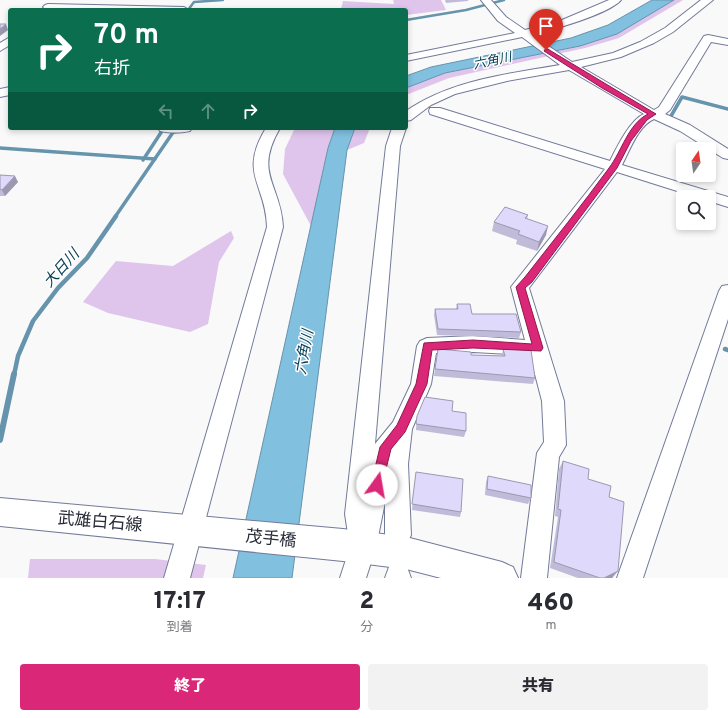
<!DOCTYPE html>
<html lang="ja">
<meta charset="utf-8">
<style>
:root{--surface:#fff;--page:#f2f2f3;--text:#2b2b33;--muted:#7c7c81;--accent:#db2777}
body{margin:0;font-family:Overpass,"Noto Sans JP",sans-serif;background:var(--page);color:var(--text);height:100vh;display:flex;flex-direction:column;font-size:15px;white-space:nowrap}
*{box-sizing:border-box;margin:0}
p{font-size:13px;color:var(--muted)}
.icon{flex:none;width:22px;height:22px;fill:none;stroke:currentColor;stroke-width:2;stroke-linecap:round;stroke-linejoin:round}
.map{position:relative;height:578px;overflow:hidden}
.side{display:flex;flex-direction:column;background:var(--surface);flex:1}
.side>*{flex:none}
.hud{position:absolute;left:8px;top:8px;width:400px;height:122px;border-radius:4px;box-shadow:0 2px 6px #0003;background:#0b6e4f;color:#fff;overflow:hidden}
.needle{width:26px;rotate:13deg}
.tools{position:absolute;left:676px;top:142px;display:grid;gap:8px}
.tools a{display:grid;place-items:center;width:40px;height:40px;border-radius:4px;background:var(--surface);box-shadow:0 2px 6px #0003;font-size:20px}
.pin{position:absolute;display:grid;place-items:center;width:34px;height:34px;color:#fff;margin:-41px -17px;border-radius:50% 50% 50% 0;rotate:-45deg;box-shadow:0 0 4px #0007}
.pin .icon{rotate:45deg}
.me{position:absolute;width:44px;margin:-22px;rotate:13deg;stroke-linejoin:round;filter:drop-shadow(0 0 3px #0008)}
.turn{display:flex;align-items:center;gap:14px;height:84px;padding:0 20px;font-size:18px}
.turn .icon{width:52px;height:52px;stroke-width:2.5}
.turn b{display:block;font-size:28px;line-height:34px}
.lanes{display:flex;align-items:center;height:38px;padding:0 20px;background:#0003;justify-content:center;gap:20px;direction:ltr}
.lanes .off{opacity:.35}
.eta{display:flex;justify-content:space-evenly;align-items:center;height:68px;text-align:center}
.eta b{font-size:24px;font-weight:800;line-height:28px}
.action{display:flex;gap:8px;margin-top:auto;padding:8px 20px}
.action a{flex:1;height:46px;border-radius:4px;background:var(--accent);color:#fff;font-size:16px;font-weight:800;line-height:46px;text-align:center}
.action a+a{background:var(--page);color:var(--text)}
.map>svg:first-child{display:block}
</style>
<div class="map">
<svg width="728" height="578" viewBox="0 0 728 578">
<rect width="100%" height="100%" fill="#f9f9f9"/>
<!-- green -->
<g fill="#dfc4ec">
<path d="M393 0H441L446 10 406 15V10H256V8L341 9 343 1 394 4Z"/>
<path d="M674 0H683L619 38 585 48 449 78 406 95V88L445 73 579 46 616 34Z"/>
<path d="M295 128H335L328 148 311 226 283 174 285 149Z"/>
<path d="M355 128H370L364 143 347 150Z"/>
<path d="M231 231 234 238 219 262 208 324 190 332 108 313 83 302 116 261 173 266Z"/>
<path d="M30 559H155L206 565 203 578H28Z"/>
</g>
<!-- water -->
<g fill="#81c0df" stroke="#6694ad">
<path d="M652 0H674L617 34 580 46 445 73 406 88V76L431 67 571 38 608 25Z"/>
<path d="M335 128H355L347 150 292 578H233L328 148Z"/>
</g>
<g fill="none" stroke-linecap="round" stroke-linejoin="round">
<!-- stream-far3 -->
<g stroke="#6694ad" stroke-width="2.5">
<path d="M188 10 194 2 223 0"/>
<path d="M406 20 466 10 504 0"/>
</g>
<!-- stream-far2 -->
<g stroke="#6694ad" stroke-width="3.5">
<path d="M671 116 682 97 728 109"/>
<path d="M0 148 155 159"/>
<path d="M143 160 162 131"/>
<path d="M115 217 176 128"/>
</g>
<!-- stream-far1 -->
<g stroke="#6694ad" stroke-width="4.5">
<path d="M725 349 728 350"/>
<path d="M14 375 18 356 33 321 58 288 87 258 116 216"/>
</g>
<!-- stream -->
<path stroke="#6694ad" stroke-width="6" d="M0 440 14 374"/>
<!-- minor casing -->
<g stroke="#727a99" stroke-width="2">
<g id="minor">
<path d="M481 0H491L506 17 525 30 562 20 609 0H621C609 14 551 30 532 35L572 62 613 53 640 42 665 28 701 0H713L673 32 654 43 621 57 581 67 654 110 659 107 704 36 708 35 728 39V45L711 42 670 110 665 114 690 125 728 149V159L723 158 680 131 654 119C638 126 630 150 622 165L728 197V207L709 201V197H696L617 172 529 288 564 401 566 445 559 457 547 578H521L537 453 544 442 542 401 530 355 473 352 436 353 431 384 412 429 408 464 411 535 407 544 398 548 389 544 385 535V502L376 547 366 578H340L350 547 345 514 386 146 392 128H406L400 146 375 444 393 422 411 384 417 346 420 341 427 338 473 336 525 340 511 287 605 169 430 114 429 111 430 108H440L610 161C617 147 630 120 644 114L569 70 507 81 455 94 431 105 411 120 406 121V111C451 80 507 74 560 65L522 37 406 61V55L515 33 498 21Z"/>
<path d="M48 4 184 7 189 10 45 9 43 7 45 5Z"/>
<path d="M10 37V45L0 51V43Z"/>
<path d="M10 87V95L0 97V89Z"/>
<path d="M158 128H192L190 131C181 133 169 133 160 131Z"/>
<path d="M266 128H280C253 174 281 184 283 227L190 578H164L267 227C266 184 238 174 266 128Z"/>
<path d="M728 285V319L643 578H617L719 291 722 286Z"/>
<path d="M398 563 407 567 411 578H385L389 567Z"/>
</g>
</g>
<!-- secondary casing -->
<g stroke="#727a99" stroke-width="2">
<path id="secondary" d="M0 498 343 529 406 537 502 562 513 567 518 578H441L406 569 343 561 0 526Z"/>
</g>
<!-- minor -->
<use href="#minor" fill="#fff" fill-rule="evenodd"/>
<!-- secondary -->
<use href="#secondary" fill="#fff" fill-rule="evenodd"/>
</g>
<!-- wall -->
<g fill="#c0bbd9">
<path d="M445 0H468V1L446 3Z"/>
<path d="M0 175 18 182 5 196H0Z"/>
<path d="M528 215 527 219 546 235 537 251 516 244 517 240 492 231 494 222Z"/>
<path d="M457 304 472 314 521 332 519 338 437 335 434 315 435 309H456Z"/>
<path d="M438 349 471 355 502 356 503 349 535 378 533 384 434 376Z"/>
<path d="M417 416 466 431 464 437 416 430Z"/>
<path d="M563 461 588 479 609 497 613 577 612 578H578L550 568 558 517 555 516 559 469Z"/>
<path d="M416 472 461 512 460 517 412 510Z"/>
<path d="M488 476 531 498 528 504 485 495 486 482Z"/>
</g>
<!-- shaded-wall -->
<g fill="#9c98b0">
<path d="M6 24 8 30 0 36V29Z"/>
<path d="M15 176 18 182 5 196 2 190Z"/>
<path d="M548 226 546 235 537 251 539 242Z"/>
<path d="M618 571 612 578H604Z"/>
</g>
<!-- building -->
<g fill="#dfd9fc" stroke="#9c98b0">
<path d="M191 9 218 10H191Z"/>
<path d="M0 24H6L0 29Z"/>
<path d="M0 175 15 176 2 190 0 189Z"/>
<path d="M505 207 528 215 525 218 548 226 539 242 518 234 520 231 494 222Z"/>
<path d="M457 304H470L472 314H516L521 332 438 329 435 309H458Z"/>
<path d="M438 349 471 352V355L505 356 503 349 531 350 535 378 435 369Z"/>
<path d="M425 397 453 401 452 411 466 413V431L416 424 417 416Z"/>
<path d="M563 461 589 469 588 479 611 486 609 497 624 502 618 571 604 578H600L554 562 561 510 558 509Z"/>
<path d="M416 472 463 479 461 512 412 504Z"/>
<path d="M488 476 531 485V498L487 489Z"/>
</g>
<!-- route -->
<path fill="#db2777" stroke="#8e194d" d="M546 48 656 114 647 120 631 141 617 168 532 282 525 288 543 348 541 351 473 348 432 350 427 384 405 432 391 449 381 489 377 491 372 489 371 485 380 447 397 425 416 384 424 343 473 340 532 344 516 287 525 277C553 241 582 205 609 168 622 151 628 124 648 114L602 88 544 51Z"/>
<g text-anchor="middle" stroke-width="3" stroke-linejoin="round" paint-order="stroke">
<!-- far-water labels -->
<g font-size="13" font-style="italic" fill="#053e53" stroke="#fff">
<text transform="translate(492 60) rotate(-12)" y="5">六角川</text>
</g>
<!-- water labels -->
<g font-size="15" font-style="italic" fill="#053e53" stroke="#fff">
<text transform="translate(61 268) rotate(-48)" y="5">大日川</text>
<text transform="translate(304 352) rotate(-80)" y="5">六角川</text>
</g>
<!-- near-street labels -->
<g font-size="17" fill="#282c39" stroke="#fff">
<text transform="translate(100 521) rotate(5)" y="6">武雄白石線</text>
<text transform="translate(271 538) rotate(6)" y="6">茂手橋</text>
</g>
</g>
</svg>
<div class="tools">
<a><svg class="needle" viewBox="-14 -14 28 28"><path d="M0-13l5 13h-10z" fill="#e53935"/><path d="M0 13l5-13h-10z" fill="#7c7c81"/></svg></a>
<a><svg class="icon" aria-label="search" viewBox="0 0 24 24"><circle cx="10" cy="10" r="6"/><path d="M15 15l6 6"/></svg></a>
</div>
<div class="pin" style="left:546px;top:50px;background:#d93025"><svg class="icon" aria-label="arrive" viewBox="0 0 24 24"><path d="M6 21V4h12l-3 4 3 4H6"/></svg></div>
<svg class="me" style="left:377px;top:485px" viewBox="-20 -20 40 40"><circle r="19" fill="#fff"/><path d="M0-13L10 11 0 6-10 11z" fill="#db2777"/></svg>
<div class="hud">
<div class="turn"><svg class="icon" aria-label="right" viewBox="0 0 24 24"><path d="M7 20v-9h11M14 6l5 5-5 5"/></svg><div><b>70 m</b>右折</div></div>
<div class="lanes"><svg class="icon off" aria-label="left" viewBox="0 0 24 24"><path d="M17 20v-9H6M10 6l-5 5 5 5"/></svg><svg class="icon off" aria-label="ahead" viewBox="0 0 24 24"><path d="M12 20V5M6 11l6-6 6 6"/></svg><svg class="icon" aria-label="right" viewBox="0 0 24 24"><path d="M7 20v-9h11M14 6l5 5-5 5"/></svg></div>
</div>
</div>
<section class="side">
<div class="eta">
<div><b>17:17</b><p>到着</p></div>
<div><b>2</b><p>分</p></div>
<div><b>460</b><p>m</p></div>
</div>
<div class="action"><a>終了</a><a>共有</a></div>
</section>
